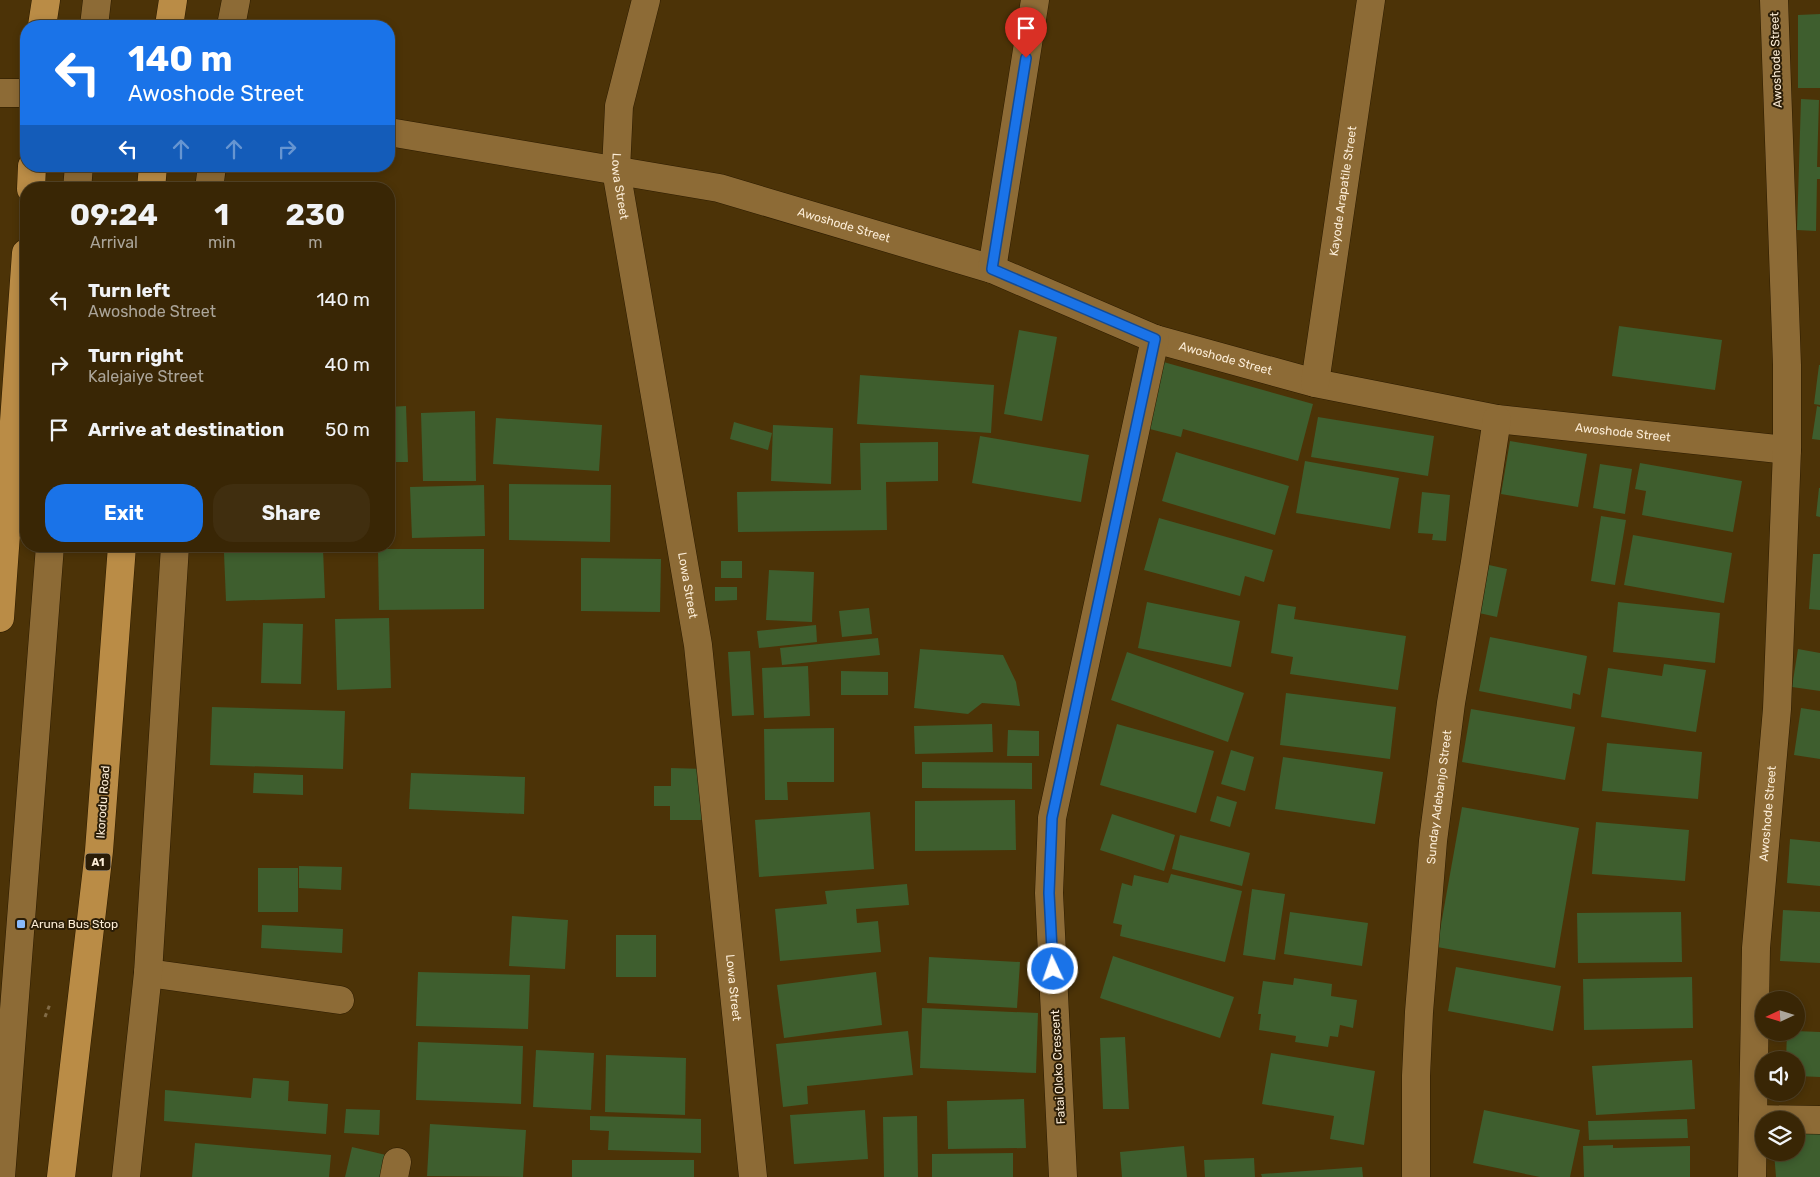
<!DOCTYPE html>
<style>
:root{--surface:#392605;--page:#402e0f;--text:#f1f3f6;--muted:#aba59a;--line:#534327;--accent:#1a73e8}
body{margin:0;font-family:Rubik,sans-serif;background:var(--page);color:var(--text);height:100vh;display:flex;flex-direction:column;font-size:19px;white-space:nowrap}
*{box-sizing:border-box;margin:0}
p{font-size:16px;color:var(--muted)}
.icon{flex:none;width:28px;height:28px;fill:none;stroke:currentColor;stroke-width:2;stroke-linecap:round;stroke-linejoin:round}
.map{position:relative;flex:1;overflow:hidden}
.drawer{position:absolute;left:20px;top:182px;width:375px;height:370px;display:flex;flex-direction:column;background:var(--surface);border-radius:20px;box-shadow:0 2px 8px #0003,0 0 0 1px var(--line)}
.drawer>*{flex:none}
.banner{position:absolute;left:20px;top:20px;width:375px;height:152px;border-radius:20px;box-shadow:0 2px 8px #0003,0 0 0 1px var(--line);background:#1a73e8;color:#fff;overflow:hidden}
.needle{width:32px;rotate:266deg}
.fabs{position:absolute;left:1755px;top:991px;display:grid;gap:10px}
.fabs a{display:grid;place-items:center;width:50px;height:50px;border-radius:50%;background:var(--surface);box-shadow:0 2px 8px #0003,0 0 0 1px var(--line);font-size:25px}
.pin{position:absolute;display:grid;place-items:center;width:42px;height:42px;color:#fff;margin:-51px -21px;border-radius:50% 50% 50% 0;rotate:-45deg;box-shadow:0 0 5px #0007}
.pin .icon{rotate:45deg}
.me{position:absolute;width:55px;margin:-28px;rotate:357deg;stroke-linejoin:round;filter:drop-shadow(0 0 4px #0008)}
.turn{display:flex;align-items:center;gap:18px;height:105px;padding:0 25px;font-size:22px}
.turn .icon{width:65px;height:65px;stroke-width:2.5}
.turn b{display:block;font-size:35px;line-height:42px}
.lanes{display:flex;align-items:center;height:48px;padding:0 25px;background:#0003;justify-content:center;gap:25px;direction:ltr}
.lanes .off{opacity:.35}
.eta{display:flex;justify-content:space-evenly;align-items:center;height:85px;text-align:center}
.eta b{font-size:30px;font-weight:700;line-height:35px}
.cta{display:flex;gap:10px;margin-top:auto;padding:10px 25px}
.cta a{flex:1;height:58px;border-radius:20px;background:var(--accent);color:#fff;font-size:20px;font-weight:700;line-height:58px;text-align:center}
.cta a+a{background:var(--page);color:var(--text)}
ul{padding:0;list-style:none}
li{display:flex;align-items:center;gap:15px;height:65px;padding:0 25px}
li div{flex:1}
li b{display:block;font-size:19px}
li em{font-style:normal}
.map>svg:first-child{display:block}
</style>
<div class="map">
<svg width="1820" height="1177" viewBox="0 0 1820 1177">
<rect width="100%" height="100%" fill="#4c3307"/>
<!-- building -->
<g fill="#3e5e2e">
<path d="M1820 14V88H1798V15Z"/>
<path d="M1801 99 1819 100 1817 167H1820V179H1817L1816 231 1797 230Z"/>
<path d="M1619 326 1722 340 1715 390 1612 376Z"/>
<path d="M1019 330 1057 337 1042 421 1004 414Z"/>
<path d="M1160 361 1313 404 1298 461 1183 429 1181 437 1142 427Z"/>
<path d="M1819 365H1820V405L1814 404Z"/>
<path d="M860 375 994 385 991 433 857 424Z"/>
<path d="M406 406 408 462H389V407Z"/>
<path d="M1817 406 1820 407V440L1812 439Z"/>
<path d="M475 411 476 481H423L421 413Z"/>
<path d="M1318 417 1434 436 1428 476 1311 457Z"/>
<path d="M496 418 602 425 599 471 493 464Z"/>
<path d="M734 422 772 433 768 450 730 439Z"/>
<path d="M773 425 833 428 831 484 771 481Z"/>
<path d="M980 436 1089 455 1081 502 972 483Z"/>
<path d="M1510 441 1587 454 1578 507 1501 494Z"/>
<path d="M938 442V481L886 482 887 530 738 532 737 492 861 490 860 443Z"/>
<path d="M1176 452 1289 486 1275 535 1162 501Z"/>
<path d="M1305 461 1399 478 1390 529 1296 513Z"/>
<path d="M1640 463 1742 481 1733 532 1642 515 1646 491 1635 489Z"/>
<path d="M1600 464 1632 469 1625 514 1593 508Z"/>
<path d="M509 484 611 485 610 542 509 540Z"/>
<path d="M484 485 485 536 412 538 410 487Z"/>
<path d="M1819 488H1820V517L1816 516Z"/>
<path d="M1422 492 1450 495 1446 541 1432 540 1433 534 1418 533Z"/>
<path d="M1601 516 1626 520 1615 585 1591 581Z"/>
<path d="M1159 518 1273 550 1264 582 1245 576 1240 596 1144 570Z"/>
<path d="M1633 535 1732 553 1724 603 1624 585Z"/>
<path d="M323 549 325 598 226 601 224 553Z"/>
<path d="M378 549H484V609L379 610Z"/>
<path d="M1813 554H1820V610L1809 609Z"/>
<path d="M581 558 661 559 660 612 581 611Z"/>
<rect x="721" y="561" width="21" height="17"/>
<path d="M1489 565 1507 569 1497 617 1479 613Z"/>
<path d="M769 570 814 572 812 622 766 620Z"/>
<path d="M715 587H737V600L715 601Z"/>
<path d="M1147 602 1240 621 1231 667 1138 648Z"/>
<path d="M1618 602 1720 613 1715 663 1613 652Z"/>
<path d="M1278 604 1296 607 1294 619 1406 636 1398 690 1290 674 1293 657 1271 653Z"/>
<path d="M869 608 872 634 842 637 839 611Z"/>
<path d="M389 618 391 688 337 690 335 619Z"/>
<path d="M263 623 303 624 301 684 261 683Z"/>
<path d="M816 625 817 642 759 648 757 631Z"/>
<path d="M1490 637 1587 656 1580 695 1573 693 1571 709 1479 691Z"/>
<path d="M878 638 880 655 782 665 780 648Z"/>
<path d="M920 649 1003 655 1016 682 1020 706 982 703 968 714 914 708Z"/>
<path d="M1798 649 1820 653V691L1792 687Z"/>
<path d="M750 651 754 715 732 716 728 652Z"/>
<path d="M1127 652 1244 693 1228 742 1111 700Z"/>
<path d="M1664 664 1706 670 1696 732 1601 717 1608 668 1662 676Z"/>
<path d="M808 666 810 716 764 718 762 668Z"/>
<path d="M841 671 888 672V695H841Z"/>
<path d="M1286 693 1396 707 1390 759 1280 745Z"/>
<path d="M212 707 345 711 343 769 210 765Z"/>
<path d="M1801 708 1820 711V759L1794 755Z"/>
<path d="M1471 709 1575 727 1565 780 1462 762Z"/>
<path d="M992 724 993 752 915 754 914 726Z"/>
<path d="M1117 724 1214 751 1196 813 1100 785Z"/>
<path d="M834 728V782H787L788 800H765L764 729Z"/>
<path d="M1008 730 1039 731V756H1007Z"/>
<path d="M1607 743 1702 752 1698 799 1602 791Z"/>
<path d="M1231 750 1254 757 1245 791 1221 784Z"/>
<path d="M1283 757 1383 772 1375 824 1275 809Z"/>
<path d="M922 762 1032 763V789L922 788Z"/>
<path d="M671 768 705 769V820H670V806H654V786H671Z"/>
<path d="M254 773 303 775V795L253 793Z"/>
<path d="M411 773 525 777 524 814 409 809Z"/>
<path d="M1217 796 1237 802 1230 827 1210 821Z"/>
<path d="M1015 800 1016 850 915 851V801Z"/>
<path d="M1462 807 1579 828 1555 968 1437 947Z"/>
<path d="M870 812 874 869 759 877 755 820Z"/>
<path d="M1112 814 1175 835 1164 871 1100 850Z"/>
<path d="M1596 822 1689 830 1685 881 1592 874Z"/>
<path d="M1180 835 1250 853 1242 886 1172 869Z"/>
<path d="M1790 839 1820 842V886L1787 883Z"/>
<path d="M299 866 342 867 341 890 299 888Z"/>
<rect x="258" y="868" width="40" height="44"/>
<path d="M1171 874 1242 891 1225 962 1120 936 1122 925 1113 923 1122 883 1132 886 1134 875 1168 883Z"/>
<path d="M907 884 909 905 856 909 857 923 878 921 881 952 780 961 775 909 827 904 825 891Z"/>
<path d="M1252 889 1285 894 1275 960 1243 955Z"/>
<path d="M1783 910 1820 912V963L1780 961Z"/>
<path d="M1290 912 1368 923 1362 966 1284 954Z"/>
<path d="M1681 912 1682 962 1578 963 1577 913Z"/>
<path d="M512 916 568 920 565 969 509 966Z"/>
<path d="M262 925 343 929 342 953 261 948Z"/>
<rect x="616" y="935" width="40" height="42"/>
<path d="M1113 956 1234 997 1220 1038 1100 998Z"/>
<path d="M929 957 1020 962 1017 1008 927 1003Z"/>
<path d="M1456 967 1561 986 1553 1031 1448 1011Z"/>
<path d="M418 972 530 975 528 1029 416 1026Z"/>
<path d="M876 972 882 1025 784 1038 777 985Z"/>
<path d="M1692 977 1693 1028 1584 1030 1583 979Z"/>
<path d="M1294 978 1332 984 1331 996 1357 1000 1353 1028 1340 1025 1338 1037 1330 1036 1328 1047 1295 1042 1296 1036 1259 1030 1261 1014H1258L1263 981 1293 985Z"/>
<path d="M922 1008 1038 1013 1036 1073 920 1068Z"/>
<path d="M908 1031 913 1075 807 1086 808 1104 783 1107 776 1044Z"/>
<path d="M1796 1031 1820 1032V1077L1796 1076V1060H1786L1787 1032H1796Z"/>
<path d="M1125 1037 1129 1109H1103L1100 1038Z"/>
<path d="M418 1042 523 1046 521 1104 416 1100Z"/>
<path d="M536 1050 594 1053 591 1110 533 1107Z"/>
<path d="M1271 1053 1375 1071 1364 1145 1330 1139 1334 1116 1262 1104Z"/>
<path d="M606 1055 686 1058 685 1115 605 1112Z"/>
<path d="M1692 1060 1695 1109 1596 1115 1592 1066Z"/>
<path d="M253 1078 289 1081 288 1101 328 1104 326 1134 164 1121 165 1090 251 1098Z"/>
<path d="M1024 1099 1026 1148 948 1149 947 1101Z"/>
<path d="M346 1109 380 1110 379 1135 344 1133Z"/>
<path d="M865 1110 868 1159 794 1164 790 1115Z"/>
<path d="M1484 1110 1580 1130 1570 1177H1540L1473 1163Z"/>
<path d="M590 1116 701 1119V1153L608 1150 609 1131 590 1130Z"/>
<path d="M917 1116 918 1177H884L883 1117Z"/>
<path d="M1687 1119 1688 1138 1589 1140 1588 1121Z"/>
<path d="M430 1124 526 1130 523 1177 427 1176Z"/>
<path d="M1820 1127V1177H1776L1774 1152H1796V1128Z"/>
<path d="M195 1143 331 1155 329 1177H192Z"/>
<path d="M1613 1145V1148L1690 1146V1177H1584L1583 1146Z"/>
<path d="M1184 1146 1187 1177H1122L1120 1152Z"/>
<path d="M352 1147 386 1155 381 1177H345Z"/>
<path d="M1013 1153V1177H932V1154Z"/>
<path d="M1254 1158 1255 1177H1205L1204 1160Z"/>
<rect x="572" y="1160" width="122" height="17"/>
<path d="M1362 1167 1363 1177H1262L1261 1174Z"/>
</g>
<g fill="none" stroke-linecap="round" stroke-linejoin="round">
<!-- minor casing -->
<g stroke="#2d1c01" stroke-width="29">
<g id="minor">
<path id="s1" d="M646 0 619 106 616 170 698 645 753 1177"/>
<path d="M94 26 97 0"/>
<path d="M231 26 236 0"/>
<path d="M0 93H26"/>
<path id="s2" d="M389 132 719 188 992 269 1155 339 1315 383 1497 419 1787 450"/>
<path d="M77 189 79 166"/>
<path d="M209 189 212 166"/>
<path d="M992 269 1035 0"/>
<path id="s3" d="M1315 383 1371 0"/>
<path d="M148 973 340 1000"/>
<path d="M1753 1119 1820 1120"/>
<path d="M1 1177 50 546"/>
<path d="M126 1177 148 973 175 546"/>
<path d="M394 1177 397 1162"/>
<path d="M1063 1177 1049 893 1052 818 1155 339"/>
<path id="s4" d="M1416 1177V1076L1419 1012 1433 841 1451 703 1475 562 1497 419"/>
<path id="s5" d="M1752 1177 1756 948 1777 709 1787 450V365L1774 0"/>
</g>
</g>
<!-- highway casing -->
<g stroke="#2d1c01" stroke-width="29">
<g id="highway">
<path d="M42 26 46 0"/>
<path d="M169 26 173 0"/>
<path d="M31 189 32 166"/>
<path d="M151 189 153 166"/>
<path d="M0 618 26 253"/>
<path d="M61 1177 99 851 122 546"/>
</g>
</g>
<!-- path -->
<path stroke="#826c47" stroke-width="3" stroke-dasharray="4 4" stroke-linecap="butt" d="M45 1017 50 1004"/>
<!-- minor -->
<use href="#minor" stroke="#8d6b36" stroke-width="28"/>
<!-- highway -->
<use href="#highway" stroke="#ba8c46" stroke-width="28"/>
</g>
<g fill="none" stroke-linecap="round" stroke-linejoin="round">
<!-- route casing -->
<g stroke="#114b97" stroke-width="12">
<path id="route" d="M1026 58 992 269 1155 339 1052 818 1049 893 1053 969"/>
</g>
<!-- route -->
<use href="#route" stroke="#1a73e8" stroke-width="9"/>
</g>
<!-- markers -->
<rect fill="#89bafc" stroke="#2b1d07" stroke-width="2" x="16" y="919" width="10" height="10" rx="2.5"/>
<g text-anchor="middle" stroke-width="4" stroke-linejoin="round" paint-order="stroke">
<!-- shield labels -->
<rect fill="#2b1d07" stroke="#bdaf99" stroke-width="1" x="85.5" y="853.5" width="25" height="17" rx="4"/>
<g font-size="11" font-weight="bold" fill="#fcedd7">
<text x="98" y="866">A1</text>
</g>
<!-- street labels -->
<g font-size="12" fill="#fcedd7" stroke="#2b1d07">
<text transform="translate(1776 60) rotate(-92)" y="4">Awoshode Street</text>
<text dy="4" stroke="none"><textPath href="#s1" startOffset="190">Lowa Street</textPath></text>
<text dy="4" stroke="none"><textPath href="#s3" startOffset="194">Kayode Arapatile Street</textPath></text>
<text dy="4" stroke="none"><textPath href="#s2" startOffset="465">Awoshode Street</textPath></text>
<text dy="4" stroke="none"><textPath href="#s2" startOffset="870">Awoshode Street</textPath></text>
<text dy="4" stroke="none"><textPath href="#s2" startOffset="1275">Awoshode Street</textPath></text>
<text dy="4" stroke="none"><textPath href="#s1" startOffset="595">Lowa Street</textPath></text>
<text dy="4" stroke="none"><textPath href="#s4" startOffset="381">Sunday Adebanjo Street</textPath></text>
<text transform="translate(103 802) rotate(-86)" y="4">Ikorodu Road</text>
<text dy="4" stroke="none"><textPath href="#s5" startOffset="364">Awoshode Street</textPath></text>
<text dy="4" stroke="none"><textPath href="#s1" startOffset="1000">Lowa Street</textPath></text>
<text transform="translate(1058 1067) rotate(-93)" y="4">Fatai Oloko Crescent</text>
</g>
<!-- poi labels -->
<g font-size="12" fill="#fcedd7" stroke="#2b1d07" text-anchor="start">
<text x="31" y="928">Aruna Bus Stop</text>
</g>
</g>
</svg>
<div class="fabs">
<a><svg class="needle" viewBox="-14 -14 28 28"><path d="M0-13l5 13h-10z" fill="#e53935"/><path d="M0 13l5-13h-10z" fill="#aba59a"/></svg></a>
<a><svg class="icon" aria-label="sound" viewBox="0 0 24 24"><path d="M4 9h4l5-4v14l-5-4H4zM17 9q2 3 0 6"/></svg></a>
<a><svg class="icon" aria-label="layers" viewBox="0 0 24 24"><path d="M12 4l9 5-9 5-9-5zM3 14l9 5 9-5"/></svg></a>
</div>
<div class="pin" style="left:1026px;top:58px;background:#d93025"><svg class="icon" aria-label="arrive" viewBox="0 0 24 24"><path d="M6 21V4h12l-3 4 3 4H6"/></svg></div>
<svg class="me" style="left:1053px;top:969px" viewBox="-20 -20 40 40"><circle r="17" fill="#1a73e8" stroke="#fff" stroke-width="3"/><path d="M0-11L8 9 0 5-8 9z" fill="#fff"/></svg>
<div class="banner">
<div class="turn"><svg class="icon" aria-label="left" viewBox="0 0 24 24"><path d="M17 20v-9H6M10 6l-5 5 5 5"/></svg><div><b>140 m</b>Awoshode Street</div></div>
<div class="lanes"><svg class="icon" aria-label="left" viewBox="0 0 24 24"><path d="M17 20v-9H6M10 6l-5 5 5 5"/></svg><svg class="icon off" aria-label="ahead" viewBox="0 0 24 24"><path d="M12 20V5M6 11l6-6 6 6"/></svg><svg class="icon off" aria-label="ahead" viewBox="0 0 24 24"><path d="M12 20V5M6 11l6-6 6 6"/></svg><svg class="icon off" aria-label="right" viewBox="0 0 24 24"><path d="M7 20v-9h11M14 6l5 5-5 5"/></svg></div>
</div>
<section class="drawer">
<div class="eta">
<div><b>09:24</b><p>Arrival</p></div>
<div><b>1</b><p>min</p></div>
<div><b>230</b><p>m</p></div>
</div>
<ul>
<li><svg class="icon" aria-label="left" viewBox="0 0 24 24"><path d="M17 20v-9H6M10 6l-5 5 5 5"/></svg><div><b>Turn left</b><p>Awoshode Street</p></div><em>140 m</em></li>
<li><svg class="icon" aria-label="right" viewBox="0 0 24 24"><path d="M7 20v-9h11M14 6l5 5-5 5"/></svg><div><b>Turn right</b><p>Kalejaiye Street</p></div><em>40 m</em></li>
<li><svg class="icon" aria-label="arrive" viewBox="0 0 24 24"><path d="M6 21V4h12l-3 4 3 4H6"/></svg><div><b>Arrive at destination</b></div><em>50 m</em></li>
</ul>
<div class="cta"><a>Exit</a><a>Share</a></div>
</section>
</div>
